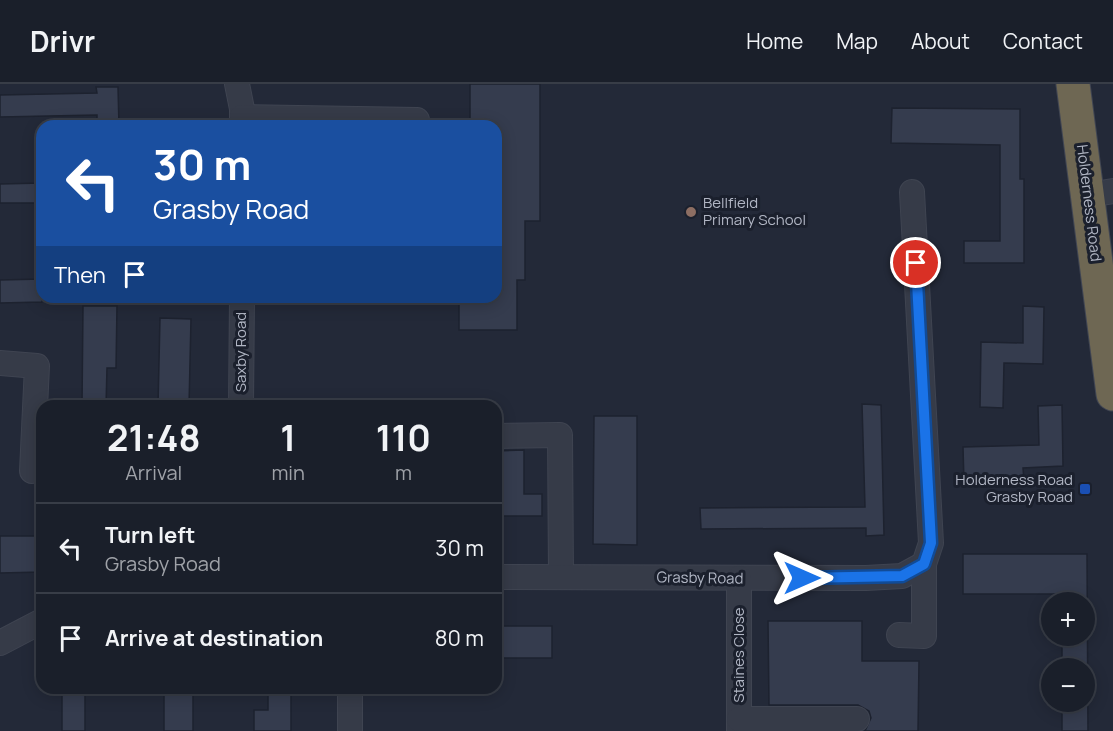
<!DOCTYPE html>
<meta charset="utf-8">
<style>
:root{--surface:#1a1f2a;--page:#272c36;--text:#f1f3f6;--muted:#9fa2a8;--line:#383d47}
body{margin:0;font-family:Manrope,sans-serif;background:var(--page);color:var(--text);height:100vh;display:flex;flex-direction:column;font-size:22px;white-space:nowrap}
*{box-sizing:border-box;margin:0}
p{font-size:20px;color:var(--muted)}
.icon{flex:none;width:33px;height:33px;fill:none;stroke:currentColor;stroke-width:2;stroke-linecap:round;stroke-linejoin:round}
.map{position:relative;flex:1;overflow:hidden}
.sheet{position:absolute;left:36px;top:316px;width:466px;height:294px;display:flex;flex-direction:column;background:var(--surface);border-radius:18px;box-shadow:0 3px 15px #0003,0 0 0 2px var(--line)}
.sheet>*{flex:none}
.banner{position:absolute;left:36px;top:36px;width:466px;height:183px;border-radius:18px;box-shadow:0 3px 15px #0003,0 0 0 2px var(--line);background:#1a4fa0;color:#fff;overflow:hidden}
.controls{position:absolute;left:1041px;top:508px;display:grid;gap:12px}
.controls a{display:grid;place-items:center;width:54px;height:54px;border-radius:50%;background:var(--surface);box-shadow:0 3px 15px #0003,0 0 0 2px var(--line);font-size:30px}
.pin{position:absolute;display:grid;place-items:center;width:51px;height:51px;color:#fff;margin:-26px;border:3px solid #fff;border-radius:50%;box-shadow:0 2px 6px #0007}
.me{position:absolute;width:66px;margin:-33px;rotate:90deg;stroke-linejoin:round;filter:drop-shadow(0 0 4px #0008)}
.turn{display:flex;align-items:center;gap:21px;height:126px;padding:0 18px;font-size:27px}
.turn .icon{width:78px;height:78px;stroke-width:2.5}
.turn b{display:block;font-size:42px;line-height:51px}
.then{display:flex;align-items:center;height:57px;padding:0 18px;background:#0003;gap:12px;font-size:22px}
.eta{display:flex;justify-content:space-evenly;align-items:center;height:102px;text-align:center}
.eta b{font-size:36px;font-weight:700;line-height:42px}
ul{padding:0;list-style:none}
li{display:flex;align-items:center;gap:18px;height:90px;padding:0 18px;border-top:2px solid var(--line)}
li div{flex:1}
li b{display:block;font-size:22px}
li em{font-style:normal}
header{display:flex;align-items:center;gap:36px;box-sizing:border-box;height:84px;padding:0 30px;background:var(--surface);border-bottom:2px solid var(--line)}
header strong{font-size:28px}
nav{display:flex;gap:33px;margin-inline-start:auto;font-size:21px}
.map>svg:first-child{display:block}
</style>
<header>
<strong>Drivr</strong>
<nav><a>Home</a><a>Map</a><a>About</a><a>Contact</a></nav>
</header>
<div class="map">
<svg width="1113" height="647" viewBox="0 0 1113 647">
<rect width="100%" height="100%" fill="#232938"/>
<!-- building -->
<g fill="#353c4e" stroke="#1d222f" stroke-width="1.5">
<path d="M470 0H540V137H525V196H517V246H459V213H496V42H470Z"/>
<path d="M96 3H118L119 42H97V31L0 33V11L97 9Z"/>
<path d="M892 24 1020 25V95H1024V179H964V157H1000V61L891 59Z"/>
<path d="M42 99V119H0V100Z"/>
<path d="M42 195V218L0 219V196Z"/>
<path d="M83 222H117L116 284H107L106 322H82Z"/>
<path d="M1023 222 1044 223 1043 280 1004 279 1003 324 980 323 981 258 1023 259Z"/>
<path d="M160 234 191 235 189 322H158Z"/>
<path d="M862 320 881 321 884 451 866 452V444L701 445 700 424 865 423Z"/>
<path d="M1062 321 1063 382 1023 384 1024 397 964 399 963 363 1039 361 1038 322Z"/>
<path d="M594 332H637V461L593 460Z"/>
<path d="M524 366V410H542V432H496V367Z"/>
<path d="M0 452H42V488L0 489Z"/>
<path d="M963 470H1087L1088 647H1062V618H1084V585H1062V552H1084V519H1061V510H963Z"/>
<path d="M768 537H862V577H919L918 647H865L871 634 869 627 858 621H769Z"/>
<path d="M497 542H552V574H496Z"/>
<rect x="62" y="604" width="23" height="43"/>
<rect x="164" y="604" width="29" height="43"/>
<path d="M268 604H291V647H254V626H268Z"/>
</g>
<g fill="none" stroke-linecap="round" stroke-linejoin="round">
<!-- minor casing -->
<g stroke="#3f4451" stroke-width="26">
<g id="minor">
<path d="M237 0 242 25V42"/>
<path d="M242 33 417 36"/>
<path d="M1089 111 1113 107"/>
<path d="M0 279 37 282 32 387"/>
<path d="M241 322 242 213"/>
<path d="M496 352 560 351 561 492"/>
<path d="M496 493 866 494 902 492 924 480 931 459 912 108"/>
<path d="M739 494V647"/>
<path d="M899 551 924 552V480"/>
<path d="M0 559 42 537"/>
<path d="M350 604V647"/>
<path d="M739 635H857"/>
</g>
</g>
<!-- highway casing -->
<g stroke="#414653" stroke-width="35">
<path id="highway" d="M1073 0 1113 310"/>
</g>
<!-- minor -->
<use href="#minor" stroke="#363b48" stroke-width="24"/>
<!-- highway -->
<use href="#highway" stroke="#6e6753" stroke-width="33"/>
</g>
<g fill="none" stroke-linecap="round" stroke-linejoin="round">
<!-- route casing -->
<g stroke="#114b97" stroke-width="15">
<path id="route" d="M802 494 902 492 924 480 931 459 916 179"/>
</g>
<!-- route -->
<use href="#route" stroke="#1a73e8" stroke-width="10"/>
</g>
<!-- markers -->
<circle fill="#8d6e63" stroke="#1b202d" stroke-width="2" cx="691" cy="128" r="6"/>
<rect fill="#1a4fb4" stroke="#1b202d" stroke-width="2" x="1079" y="399" width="12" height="12" rx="3"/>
<g text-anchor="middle" stroke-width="6" stroke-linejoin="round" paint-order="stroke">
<!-- poi labels -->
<g font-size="15" fill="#b1b6c4" stroke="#1b202d" text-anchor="start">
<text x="703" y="124">Bellfield<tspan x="703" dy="17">Primary School</tspan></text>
<text x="1073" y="401" text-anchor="end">Holderness Road<tspan x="1073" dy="17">Grasby Road</tspan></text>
</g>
<!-- street labels -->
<g font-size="15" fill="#b1b6c4" stroke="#1b202d">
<text transform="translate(1089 119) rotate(83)" y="5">Holderness Road</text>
<text transform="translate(241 268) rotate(-90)" y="5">Saxby Road</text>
<text transform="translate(700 494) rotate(1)" y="5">Grasby Road</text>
<text transform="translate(739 571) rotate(-90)" y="5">Staines Close</text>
</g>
</g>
</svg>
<div class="controls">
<a>+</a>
<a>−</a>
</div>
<div class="pin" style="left:916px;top:179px;background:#d93025"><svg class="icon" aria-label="arrive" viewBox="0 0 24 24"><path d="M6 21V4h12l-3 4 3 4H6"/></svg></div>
<svg class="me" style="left:802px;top:494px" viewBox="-20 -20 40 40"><path d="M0-17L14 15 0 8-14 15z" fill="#1a73e8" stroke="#fff" stroke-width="4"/></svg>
<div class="banner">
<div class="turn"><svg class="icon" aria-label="left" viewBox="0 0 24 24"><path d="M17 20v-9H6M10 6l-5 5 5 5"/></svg><div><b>30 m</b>Grasby Road</div></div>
<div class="then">Then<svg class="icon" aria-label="arrive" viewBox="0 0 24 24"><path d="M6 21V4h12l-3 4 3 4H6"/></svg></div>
</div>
<section class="sheet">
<div class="eta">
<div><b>21:48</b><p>Arrival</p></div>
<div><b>1</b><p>min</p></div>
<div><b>110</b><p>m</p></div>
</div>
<ul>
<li><svg class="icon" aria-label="left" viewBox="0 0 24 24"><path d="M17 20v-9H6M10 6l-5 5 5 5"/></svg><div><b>Turn left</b><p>Grasby Road</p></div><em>30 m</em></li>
<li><svg class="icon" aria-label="arrive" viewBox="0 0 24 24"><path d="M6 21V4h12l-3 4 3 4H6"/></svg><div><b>Arrive at destination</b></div><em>80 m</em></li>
</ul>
</section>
</div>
